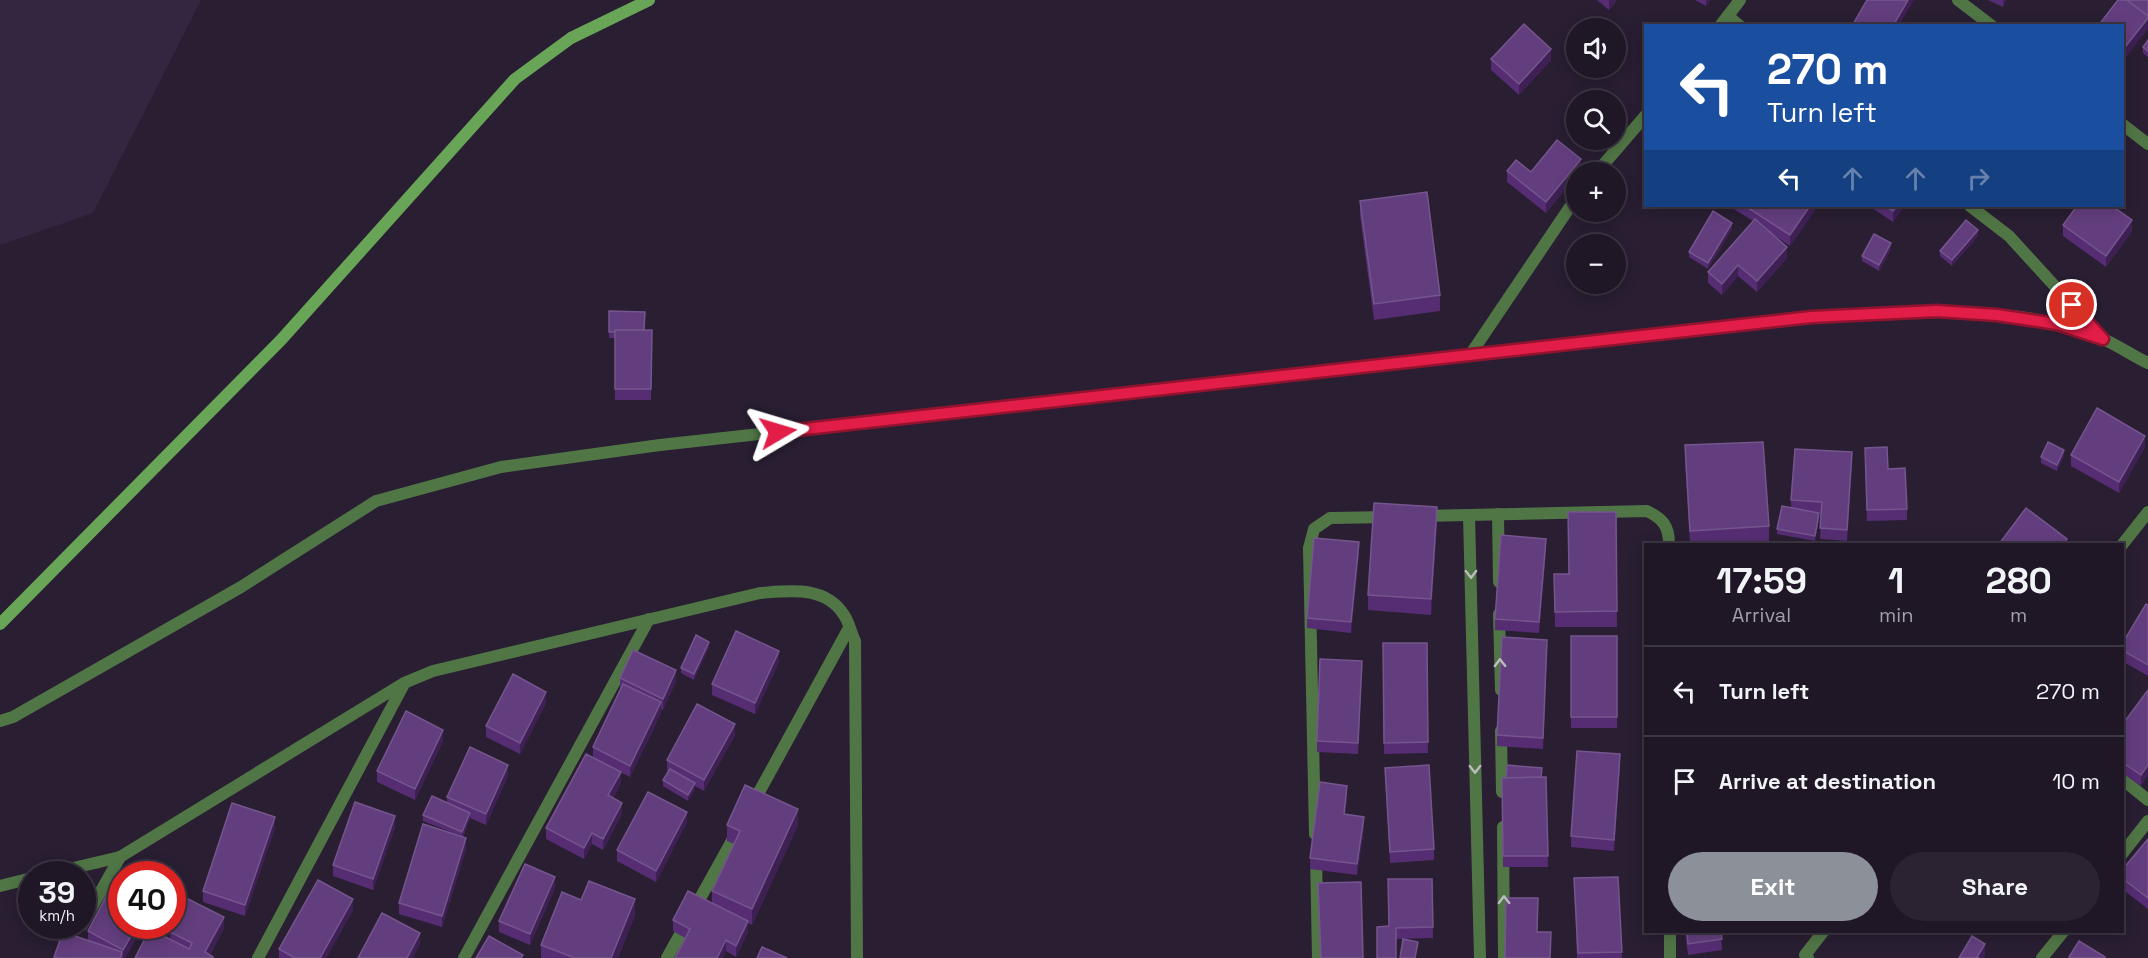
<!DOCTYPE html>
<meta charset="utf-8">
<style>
:root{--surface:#1f1626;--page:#2c2332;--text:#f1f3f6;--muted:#a19fa7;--line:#3c3543;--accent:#8c9099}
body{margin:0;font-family:"Space Grotesk",sans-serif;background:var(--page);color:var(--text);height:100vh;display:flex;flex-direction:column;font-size:22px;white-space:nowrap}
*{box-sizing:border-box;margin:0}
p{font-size:20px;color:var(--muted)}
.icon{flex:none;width:33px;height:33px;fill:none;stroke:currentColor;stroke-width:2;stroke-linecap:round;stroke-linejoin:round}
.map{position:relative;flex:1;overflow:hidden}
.panel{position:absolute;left:1644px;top:543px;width:480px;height:390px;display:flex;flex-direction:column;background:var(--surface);border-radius:0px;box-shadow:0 3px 15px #0003,0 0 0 2px var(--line)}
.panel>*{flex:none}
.guide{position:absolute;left:1644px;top:24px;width:480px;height:183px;border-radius:0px;box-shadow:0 3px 15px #0003,0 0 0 2px var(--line);background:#1a4fa0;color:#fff;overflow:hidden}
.controls{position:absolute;left:1566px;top:18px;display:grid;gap:12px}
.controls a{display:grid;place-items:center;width:60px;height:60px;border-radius:50%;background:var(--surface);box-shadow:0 3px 15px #0003,0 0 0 2px var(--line);font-size:30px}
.speed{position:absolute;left:18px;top:861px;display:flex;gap:12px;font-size:30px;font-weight:700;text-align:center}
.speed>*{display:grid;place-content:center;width:78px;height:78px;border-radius:50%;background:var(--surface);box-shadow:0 3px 15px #0003,0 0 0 2px var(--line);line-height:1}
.speed small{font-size:15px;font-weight:400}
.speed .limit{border:9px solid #d22;background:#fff;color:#111}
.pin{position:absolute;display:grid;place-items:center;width:51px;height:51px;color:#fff;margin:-26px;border:3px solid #fff;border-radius:50%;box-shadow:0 2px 6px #0007}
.me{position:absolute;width:66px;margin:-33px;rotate:83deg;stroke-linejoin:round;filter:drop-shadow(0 0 4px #0008)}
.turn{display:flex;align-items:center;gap:21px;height:126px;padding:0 24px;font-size:27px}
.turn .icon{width:78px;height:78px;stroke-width:2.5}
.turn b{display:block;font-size:42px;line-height:51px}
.lanes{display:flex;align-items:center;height:57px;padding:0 24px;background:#0003;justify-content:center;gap:30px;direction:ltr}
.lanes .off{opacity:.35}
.eta{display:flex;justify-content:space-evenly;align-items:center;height:102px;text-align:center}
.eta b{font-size:36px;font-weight:700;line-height:42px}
.cta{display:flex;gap:12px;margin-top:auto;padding:12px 24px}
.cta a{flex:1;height:69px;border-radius:36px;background:var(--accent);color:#fff;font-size:24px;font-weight:700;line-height:69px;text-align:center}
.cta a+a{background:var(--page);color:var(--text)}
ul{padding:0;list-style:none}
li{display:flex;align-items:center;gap:18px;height:90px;padding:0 24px;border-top:2px solid var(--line)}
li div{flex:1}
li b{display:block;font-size:22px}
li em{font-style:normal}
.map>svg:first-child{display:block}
</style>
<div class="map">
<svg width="2148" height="958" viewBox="0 0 2148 958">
<rect width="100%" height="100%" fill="#291e32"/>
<!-- built -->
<path fill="#342640" d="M0 0H201L93 213 0 245Z"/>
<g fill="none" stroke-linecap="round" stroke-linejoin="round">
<!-- service -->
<g stroke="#517646" stroke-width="12">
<path d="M1498 514 1499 582"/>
<path d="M1469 515 1480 958"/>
<path d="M1499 614 1501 690"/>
<path d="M1501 731 1502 792"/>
<path d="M1503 827 1504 958"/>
</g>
<!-- minor -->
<g stroke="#517646" stroke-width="12">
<path d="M1958 0 1992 26"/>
<path d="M1728 16 1740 26"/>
<path d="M1720 26 1740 0"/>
<path d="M2122 124 2148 144"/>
<path d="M1597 172 1646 115"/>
<path d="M1970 206 2009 236 2103 339"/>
<path d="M1470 355 1576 198"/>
<path d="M1422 516 1647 511C1663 519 1669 526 1669 544"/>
<path d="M2122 545 2148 512"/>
<path d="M2122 779 2148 800"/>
<path d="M752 805 849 628"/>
<path d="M1315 834 1309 548 1314 529 1330 518 1390 517"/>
<path d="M1316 854 1318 958"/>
<path d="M2122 854 2148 821"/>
<path d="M48 874 120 857 404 683 433 671 760 593C789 591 825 585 844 615 849 622 851 633 855 641L857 958"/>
<path d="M0 886 32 878"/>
<path d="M82 925 120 857"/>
<path d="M1670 932V958"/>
<path d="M258 958 404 684"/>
<path d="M464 958 649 619"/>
<path d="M667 958 738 830"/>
<path d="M1808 958 1805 955 1823 932"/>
<path d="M2042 958 2063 932"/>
</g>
<!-- tertiary -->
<path stroke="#517646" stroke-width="12" d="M0 721 13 717 241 587 376 501 501 467 660 445 1811 317C1905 313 2015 301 2103 339 2119 346 2133 356 2148 363"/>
<!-- secondary -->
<path stroke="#69a557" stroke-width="12" d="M0 624 281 340 515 79 571 38 649 0"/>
</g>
<!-- wall -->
<g fill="#562d73">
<path d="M1597 0H1617L1609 10Z"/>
<path d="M1695 0H1710L1706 6Z"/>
<path d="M1988 0H2006L2003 7Z"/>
<path d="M2148 40V57L2143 53V47Z"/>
<path d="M1491 59 1551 60 1519 95 1491 70Z"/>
<path d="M1581 170 1546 213 1507 182V171L1531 172Z"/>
<path d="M1360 201 1440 295V311L1374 320 1360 216Z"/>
<path d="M1729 206H1815V210L1790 246 1775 236 1787 258 1757 292 1738 276 1722 295 1708 283V272L1753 221Z"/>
<path d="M1869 206H1904L1893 222Z"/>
<path d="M2077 206H2117V209L2132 231 2106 267 2063 236V225Z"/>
<path d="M1732 229 1708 269 1689 257V252Z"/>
<path d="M1978 236 1952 266 1940 256V251Z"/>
<path d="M1891 249 1879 271 1862 261V256Z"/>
<path d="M645 330H652L651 400H615V338H609V332Z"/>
<path d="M1685 445 1769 526V542L1725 544H1690L1685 461Z"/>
<path d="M2145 447 2119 493 2071 466V455Z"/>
<path d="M2064 456 2057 471 2041 463V457Z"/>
<path d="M1865 459 1888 469 1907 509V520L1867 521Z"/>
<path d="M1852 463 1847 541 1820 539 1821 513H1819V519L1815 541 1777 534V529L1791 508V500Z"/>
<path d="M1616 512 1617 627H1555L1554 574H1568Z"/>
<path d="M1437 523 1431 615 1368 610V595Z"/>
<path d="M1546 550 1539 633 1495 630V619Z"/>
<path d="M1359 553 1351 633 1307 628V618Z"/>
<path d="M2148 605V676L2122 661V644Z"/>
<rect x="1571" y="636" width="46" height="92"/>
<path d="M1383 643H1427L1428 753 1384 754Z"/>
<path d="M709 647 694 680 681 673V668Z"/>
<path d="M1547 651 1543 749 1497 746V735Z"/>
<path d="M779 662 755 714 712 695V684Z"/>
<path d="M1362 672 1358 754 1317 752V741Z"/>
<path d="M620 678 676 681 663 710 661 709V713L630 777 616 770 621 783 613 798 622 814 603 850 592 844 584 859 546 839V828L593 758V747L621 689H620Z"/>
<path d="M2148 690 2141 786 2122 773V725Z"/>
<path d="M546 703 520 754 486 737V726Z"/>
<path d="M735 735 704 791 695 786V789L688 801 663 786V780L668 771H667V760Z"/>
<path d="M443 741 415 800 377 782V771Z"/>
<path d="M1620 765 1614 851 1571 847V836Z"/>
<path d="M1385 768 1434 849V860L1390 863Z"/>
<path d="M508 776 486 825 470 818 463 837 466 849 442 927 399 914V903L453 833 423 821V815L447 803V797Z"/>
<path d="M1546 777 1548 867H1503L1502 778Z"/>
<path d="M1347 797 1345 814 1364 828 1357 875 1310 869V858Z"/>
<path d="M687 822 656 882 617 861V850Z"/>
<path d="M727 825H798L752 925 748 923V932L736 957 726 951 685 938 673 931V920L712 903V891L734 844 727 841Z"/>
<path d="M395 827 373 890 333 876V865Z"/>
<path d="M275 828 245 916 203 902V891Z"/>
<path d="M2148 839V909L2122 889V870Z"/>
<path d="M1618 877 1622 958H1577L1574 878Z"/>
<path d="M1432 879 1433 938 1396 939 1389 926Z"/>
<path d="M555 888 530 945 499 932V921Z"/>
<path d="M581 900 635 915 618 958H541V945Z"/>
<path d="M353 910 326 958H279V949Z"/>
<path d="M143 926 125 958H54V957L88 941V931Z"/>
<path d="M224 928 210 955 213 958H135L170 940V932Z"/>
<path d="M1685 932H1721L1722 950 1688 955Z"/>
</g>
<!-- shaded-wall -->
<g fill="#3e2054">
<path d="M1609 0H1617L1609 10Z"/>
<path d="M1706 0H1710L1706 6Z"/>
<path d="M1908 0H1914L1899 26H1893Z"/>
<path d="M2003 0H2006L2003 7Z"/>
<path d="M2148 18V29L2122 62V51Z"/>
<path d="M1551 49V60L1519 95V84Z"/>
<path d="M1581 159V170L1579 172H1576V176L1546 213V202Z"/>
<path d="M1810 206H1815V210L1790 246V235Z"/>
<path d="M1897 206H1904L1893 222V211Z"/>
<path d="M2132 220V231L2106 267V256Z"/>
<path d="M1732 223V229L1708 269V263Z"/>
<path d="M1978 230V236L1952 266V260Z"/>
<path d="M1891 243V249L1879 271V265Z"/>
<path d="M1787 247V258L1757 292V281Z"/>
<path d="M1738 265V276L1722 295V284Z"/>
<path d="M2145 436V447L2119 493V482Z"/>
<path d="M2064 450V456L2057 471V465Z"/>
<path d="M1852 452V463L1847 541V530Z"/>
<path d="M1437 507V523L1431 615V599Z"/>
<path d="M1819 513V519L1815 541V536Z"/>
<path d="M1546 539V550L1539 633V622Z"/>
<path d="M1359 542V553L1351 633V622Z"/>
<path d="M709 642V647L694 680V674Z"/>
<path d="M779 651V662L755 714V703Z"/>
<path d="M676 670V681L663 710V699Z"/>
<path d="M546 692V703L520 754V743Z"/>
<path d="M661 702V713L630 777V766Z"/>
<path d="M735 724V735L704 791V780Z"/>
<path d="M443 730V741L415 800V789Z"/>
<path d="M1620 754V765L1614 851V840Z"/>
<path d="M508 765V776L486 825V814Z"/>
<path d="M2148 765V776L2141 786V775Z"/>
<path d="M621 772V783L608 806V795Z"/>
<path d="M695 783V789L688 801V795Z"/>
<path d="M1347 786V797L1344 825V814Z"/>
<path d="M622 803V814L603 850V839Z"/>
<path d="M798 809V825L752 925V909Z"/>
<path d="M687 812V822L656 882V871Z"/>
<path d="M470 813V818L462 838V832Z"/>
<path d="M395 816V827L373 890V879Z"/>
<path d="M275 817V828L245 916V905Z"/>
<path d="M1364 817V828L1357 875V864Z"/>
<path d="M592 833V844L584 859V848Z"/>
<path d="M466 838V849L442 927V916Z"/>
<path d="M555 877V888L530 945V934Z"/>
<path d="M353 899V910L326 958H320Z"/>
<path d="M635 899V915L618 958H611Z"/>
<path d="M224 917V928L208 958 205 952Z"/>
<path d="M748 921V932L736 957V946Z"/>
<path d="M137 926H143L125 958H123V950Z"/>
<path d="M420 933V944L413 958H407Z"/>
<path d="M726 940V951L723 958H717Z"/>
<path d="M1985 944V955L1984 958H1977Z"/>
</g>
<!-- building -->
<g fill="#633e7e" stroke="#75558d" stroke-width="1.5">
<path d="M1867 0H1908L1893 26H1852Z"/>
<path d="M2118 0H2127L2148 16V18L2122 51V26H2098Z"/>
<path d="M2127 0H2148V16Z"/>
<path d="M1721 22 1727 26H1720Z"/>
<path d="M1524 24 1551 49 1519 84 1491 59Z"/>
<path d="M2148 40V51L2143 47Z"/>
<path d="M1557 140 1581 159 1546 202 1507 171 1516 160 1531 172Z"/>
<path d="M1427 192 1440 295 1374 304 1360 201Z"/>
<path d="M1745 206H1810L1790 235Z"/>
<path d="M1885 206H1897L1893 211Z"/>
<path d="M2077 206H2112L2132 220 2106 256 2063 225Z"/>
<path d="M1713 211 1732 223 1708 263 1689 252Z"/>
<path d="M1755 219 1787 247 1757 281 1738 265 1722 284 1708 272Z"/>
<path d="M1966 220 1978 230 1952 260 1940 251Z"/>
<path d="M1874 234 1891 243 1879 265 1862 256Z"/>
<path d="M609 311 645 312 644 330H615V332H609Z"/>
<path d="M615 330H652L651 389H615Z"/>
<path d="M2097 408 2145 436 2119 482 2071 455Z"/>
<path d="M1763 442 1769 526 1690 531 1685 445Z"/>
<path d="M2048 442 2064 450 2057 465 2041 457Z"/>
<path d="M1887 447 1888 469 1905 468 1907 509 1867 510 1865 448Z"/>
<path d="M1795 449 1852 452 1847 530 1820 528 1822 502 1791 500Z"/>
<path d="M1374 503 1437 507 1431 599 1368 595Z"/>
<path d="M1782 506 1819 513 1815 536 1777 529Z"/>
<path d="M2026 508 2067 539 2063 544H1999Z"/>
<path d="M1568 512H1616L1617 611 1555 612 1554 574H1569Z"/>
<path d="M1501 535 1546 539 1539 622 1495 619Z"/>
<path d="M1314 538 1359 542 1351 622 1307 618Z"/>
<path d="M2146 604 2148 605V665L2122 650V644Z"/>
<path d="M736 631 779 651 755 703 712 684Z"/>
<path d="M696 635 709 642 694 674 681 668Z"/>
<rect x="1571" y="636" width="46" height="81"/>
<path d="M1502 637 1547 640 1543 738 1497 735Z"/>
<path d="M1383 643H1427L1428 742 1384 743Z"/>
<path d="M633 650 676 670 663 699 620 678Z"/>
<path d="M1320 659 1362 661 1358 743 1317 741Z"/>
<path d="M513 674 546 692 520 743 486 726Z"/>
<path d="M623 684 661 702 630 766 593 747Z"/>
<path d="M2148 690V765L2141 775 2122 762V725Z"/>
<path d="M697 704 735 724 704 780 667 760Z"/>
<path d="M406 711 443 730 415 789 377 771Z"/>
<path d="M470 747 508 765 486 814 447 797Z"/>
<path d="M1577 751 1620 754 1614 840 1571 836Z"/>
<path d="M586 754 621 772 608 795 622 803 603 839 592 833 584 848 546 828Z"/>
<path d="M1429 765 1434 849 1390 852 1385 768Z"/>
<path d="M1507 765 1542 768 1541 777 1506 778Z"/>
<path d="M670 769 695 783 688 795 663 780Z"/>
<path d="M1546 777 1548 856H1503L1502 778Z"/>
<path d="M1320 782 1347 786 1344 814 1364 817 1357 864 1310 858Z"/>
<path d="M745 785 798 809 752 909 712 891 740 831 727 825Z"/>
<path d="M648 792 687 812 656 871 617 850Z"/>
<path d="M432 796 470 813 462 832 423 815Z"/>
<path d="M355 802 395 816 373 879 333 865Z"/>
<path d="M232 803 275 817 245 905 203 891Z"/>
<path d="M423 824 466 838 442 916 399 903Z"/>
<path d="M2148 839V898L2122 878V870Z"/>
<path d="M525 864 555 877 530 934 499 921Z"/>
<path d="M1618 877 1622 952 1578 953 1574 878Z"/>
<path d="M1388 879H1432L1433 927 1396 928V958H1377V927L1389 926Z"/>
<path d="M318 880 353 899 320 958H295L279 949Z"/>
<path d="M589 881 635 899 611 958H575L541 945 562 892 581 900Z"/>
<path d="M1361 882 1363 958H1321L1318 883Z"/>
<path d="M110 889 122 895V926H137L123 950 88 931Z"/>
<path d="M688 891 748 921 736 946 726 940 717 958H675L690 929 673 920Z"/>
<path d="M1506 898H1538L1537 932H1551L1550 958H1505Z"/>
<path d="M188 899 224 917 205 952 213 957 212 958H135L150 929 189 949 192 943 170 932Z"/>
<path d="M382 913 420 933 407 958H358Z"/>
<path d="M63 932 122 952 120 958H58L54 957Z"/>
<path d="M1687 932H1721L1722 939 1688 944Z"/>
<path d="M489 936 523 955 521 958H476Z"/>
<path d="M1972 936 1985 944 1977 957 1979 958H1959Z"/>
<path d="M1403 939 1418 942 1415 958H1400Z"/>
<path d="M2079 941 2105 957V958H2071L2069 957Z"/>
<path d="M762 947 787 958H757Z"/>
</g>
<!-- one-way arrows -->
<defs><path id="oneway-chevron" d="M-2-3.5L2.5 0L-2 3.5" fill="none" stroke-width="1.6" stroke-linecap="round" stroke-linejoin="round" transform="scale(1.5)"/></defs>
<g stroke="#bbbcbd">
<use href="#oneway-chevron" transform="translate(1471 574) rotate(89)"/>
<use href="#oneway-chevron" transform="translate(1500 663) rotate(-91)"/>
<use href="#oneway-chevron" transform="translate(1475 769) rotate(89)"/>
<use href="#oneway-chevron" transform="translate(1504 900) rotate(-91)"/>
</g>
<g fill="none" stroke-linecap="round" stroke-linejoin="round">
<!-- route casing -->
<g stroke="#92132f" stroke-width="15">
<path id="route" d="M778 432 1811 317 1937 311 1997 315 2057 324 2103 339 2072 305"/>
</g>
<!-- route -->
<use href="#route" stroke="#e11d48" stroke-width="10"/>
</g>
</svg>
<div class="controls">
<a><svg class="icon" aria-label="sound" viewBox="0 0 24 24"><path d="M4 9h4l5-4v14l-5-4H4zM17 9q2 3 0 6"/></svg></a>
<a><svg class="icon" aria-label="search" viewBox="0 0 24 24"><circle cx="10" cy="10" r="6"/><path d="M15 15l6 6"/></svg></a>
<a>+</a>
<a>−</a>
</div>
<div class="speed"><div>39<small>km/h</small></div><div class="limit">40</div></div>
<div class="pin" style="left:2072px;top:305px;background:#d93025"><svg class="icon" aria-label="arrive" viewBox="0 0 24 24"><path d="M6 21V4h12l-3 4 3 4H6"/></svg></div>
<svg class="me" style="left:778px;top:432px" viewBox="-20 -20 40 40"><path d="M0-17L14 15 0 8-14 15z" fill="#e11d48" stroke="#fff" stroke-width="4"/></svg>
<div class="guide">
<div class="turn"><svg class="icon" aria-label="left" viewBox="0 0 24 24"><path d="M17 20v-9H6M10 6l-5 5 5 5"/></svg><div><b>270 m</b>Turn left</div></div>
<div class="lanes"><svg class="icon" aria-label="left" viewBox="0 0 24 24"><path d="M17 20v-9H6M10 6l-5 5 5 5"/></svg><svg class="icon off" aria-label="ahead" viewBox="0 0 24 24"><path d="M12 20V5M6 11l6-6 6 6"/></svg><svg class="icon off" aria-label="ahead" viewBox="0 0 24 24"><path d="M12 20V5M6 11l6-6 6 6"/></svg><svg class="icon off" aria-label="right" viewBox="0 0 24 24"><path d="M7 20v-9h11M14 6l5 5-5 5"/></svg></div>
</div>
<section class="panel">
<div class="eta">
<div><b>17:59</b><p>Arrival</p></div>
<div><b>1</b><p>min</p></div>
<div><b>280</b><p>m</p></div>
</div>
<ul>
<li><svg class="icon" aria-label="left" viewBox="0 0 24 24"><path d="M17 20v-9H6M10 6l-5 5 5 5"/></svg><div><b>Turn left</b></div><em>270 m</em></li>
<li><svg class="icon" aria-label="arrive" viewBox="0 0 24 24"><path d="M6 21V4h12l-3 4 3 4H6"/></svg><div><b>Arrive at destination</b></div><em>10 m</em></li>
</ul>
<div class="cta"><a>Exit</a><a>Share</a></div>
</section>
</div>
